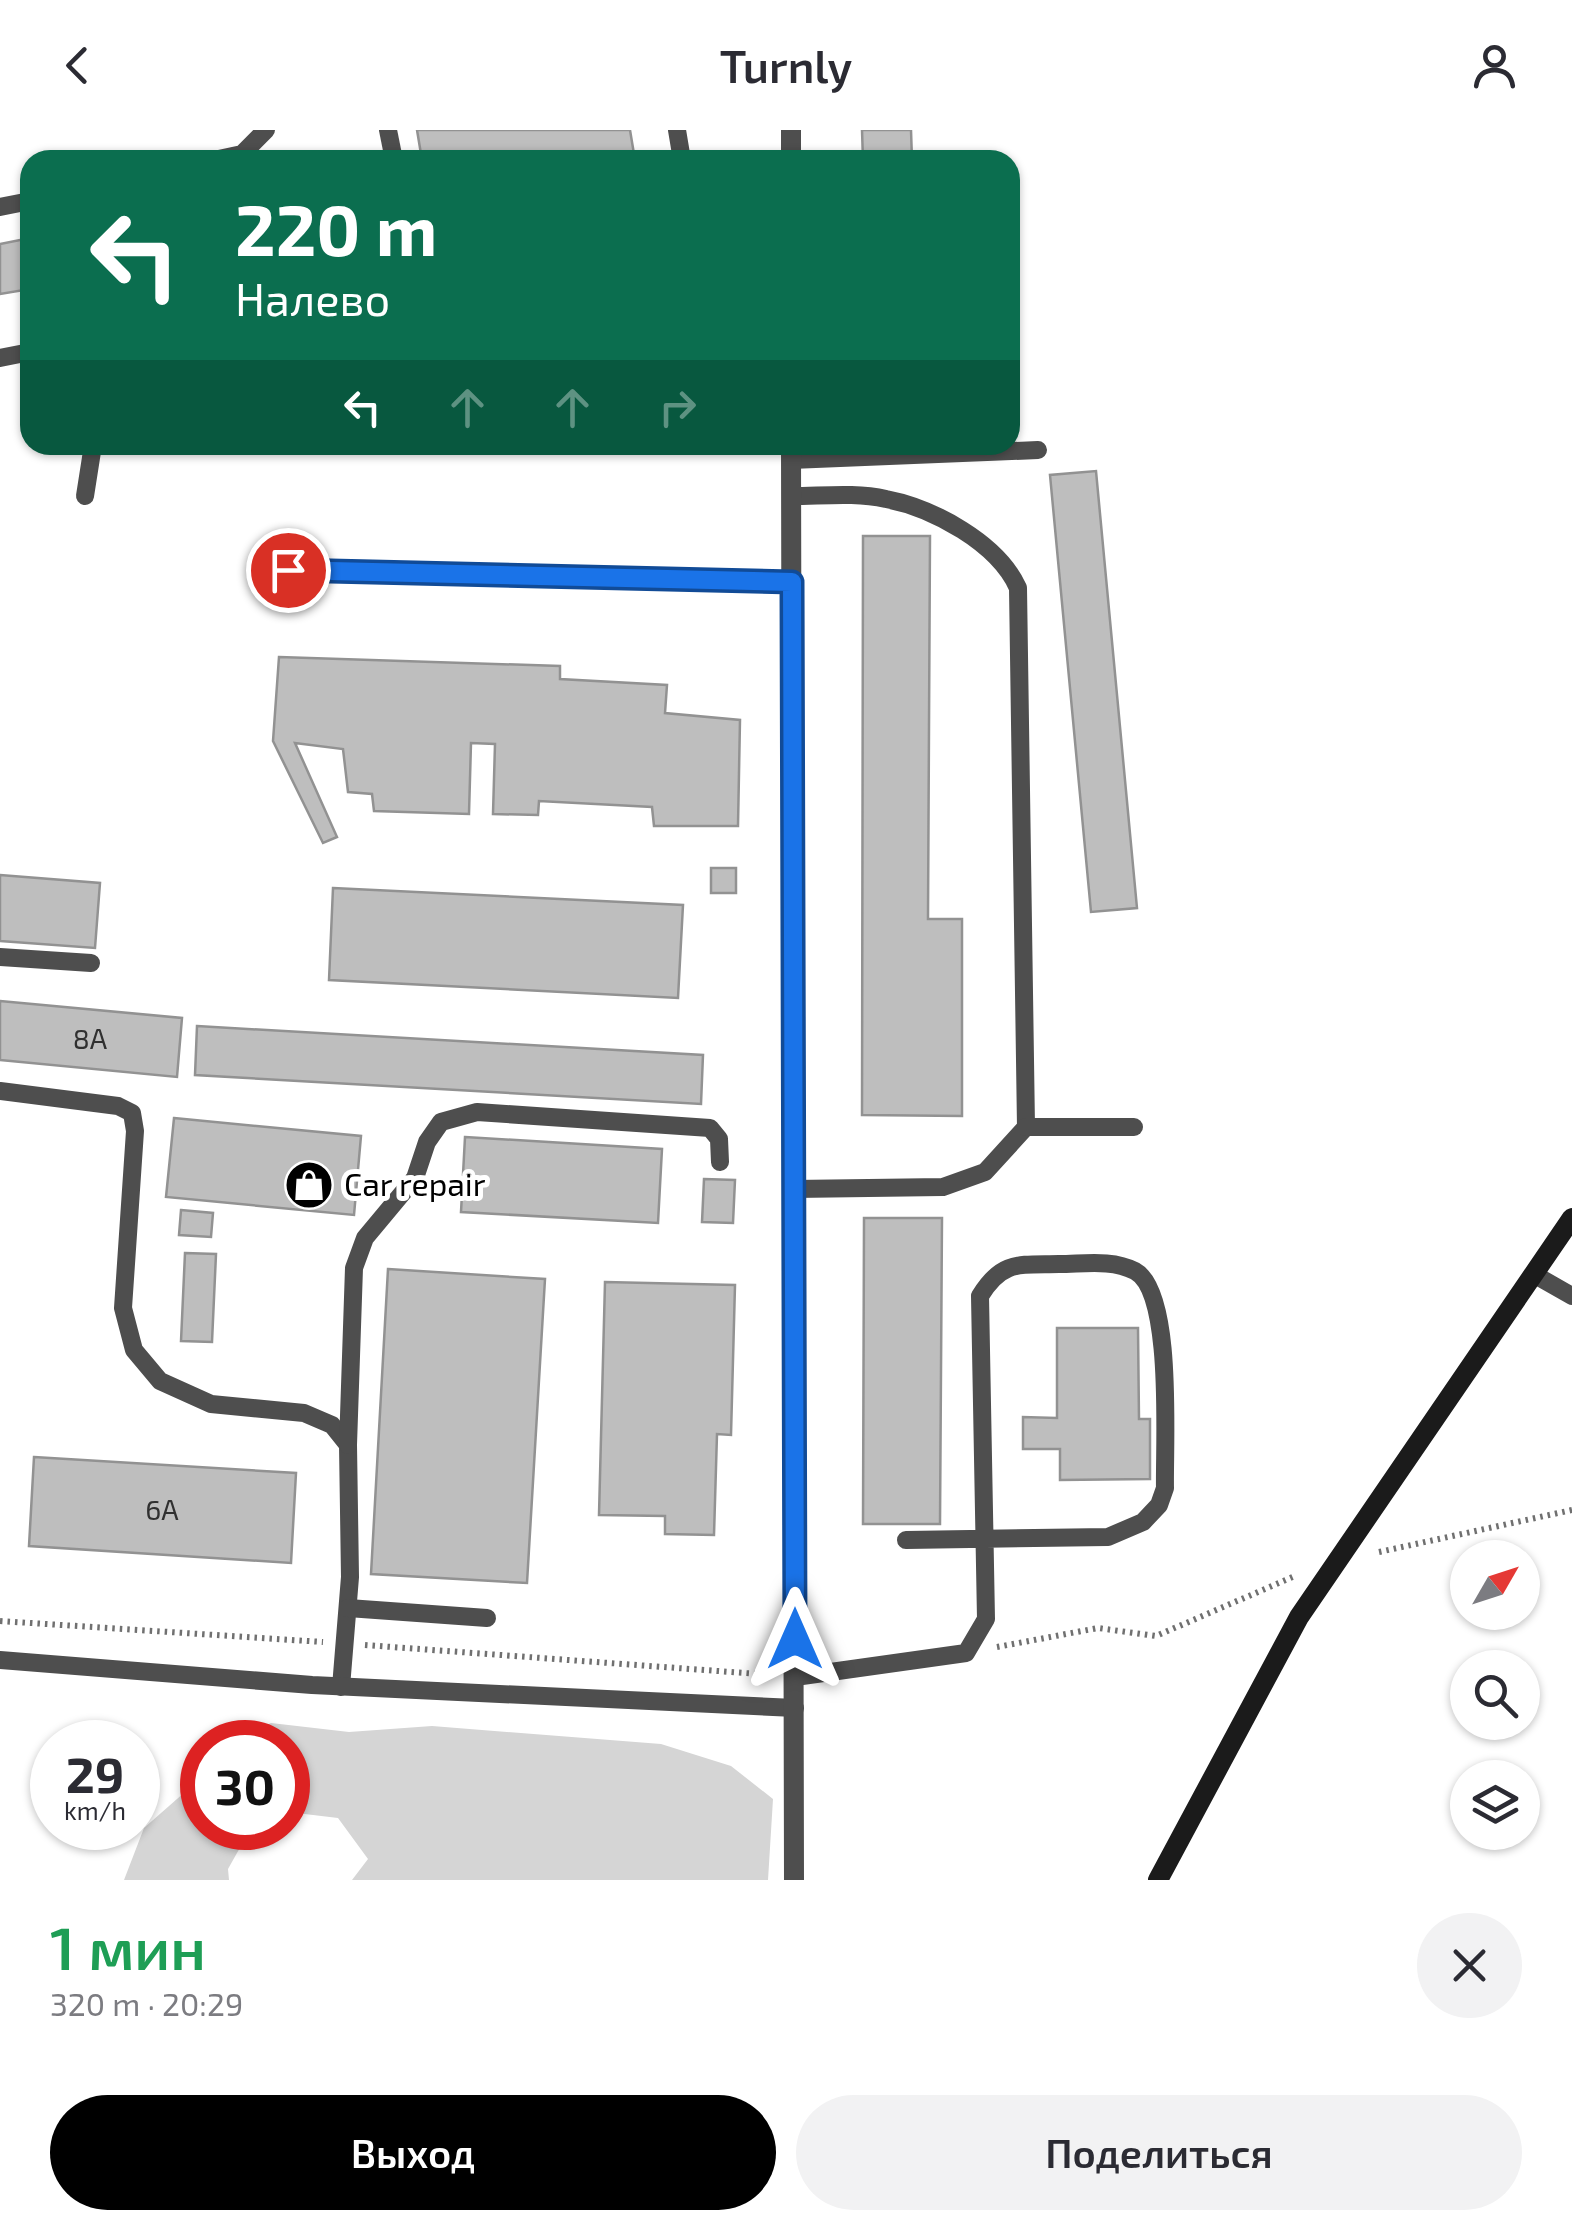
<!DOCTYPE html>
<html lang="ru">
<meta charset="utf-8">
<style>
:root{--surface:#fff;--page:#f2f2f3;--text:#2b2b33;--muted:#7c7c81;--accent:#000}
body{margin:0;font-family:"Exo 2",sans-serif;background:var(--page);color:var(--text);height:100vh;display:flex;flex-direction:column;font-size:38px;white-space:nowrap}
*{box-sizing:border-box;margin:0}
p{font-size:32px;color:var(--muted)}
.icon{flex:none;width:55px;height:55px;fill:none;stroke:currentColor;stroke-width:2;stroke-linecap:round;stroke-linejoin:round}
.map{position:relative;height:1750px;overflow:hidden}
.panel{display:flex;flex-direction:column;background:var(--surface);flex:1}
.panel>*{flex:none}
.guide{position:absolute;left:20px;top:20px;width:1000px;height:305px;border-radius:30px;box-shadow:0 2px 8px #0004;background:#0b6e4f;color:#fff;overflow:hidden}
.needle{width:65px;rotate:51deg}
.fabs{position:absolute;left:1450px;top:1410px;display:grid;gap:20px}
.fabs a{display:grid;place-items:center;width:90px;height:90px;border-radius:50%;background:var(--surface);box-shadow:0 2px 8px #0004;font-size:50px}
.speed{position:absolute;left:30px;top:1590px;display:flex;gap:20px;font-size:50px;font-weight:700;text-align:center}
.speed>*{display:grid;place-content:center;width:130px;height:130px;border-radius:50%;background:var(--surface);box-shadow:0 2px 8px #0004;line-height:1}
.speed small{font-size:25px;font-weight:400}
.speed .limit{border:15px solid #d22;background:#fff;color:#111}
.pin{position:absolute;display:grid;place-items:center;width:85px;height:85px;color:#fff;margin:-42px;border:5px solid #fff;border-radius:50%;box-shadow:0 2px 10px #0007}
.me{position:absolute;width:110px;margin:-55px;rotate:0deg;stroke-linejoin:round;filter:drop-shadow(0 0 8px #0008)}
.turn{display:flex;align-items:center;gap:35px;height:210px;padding:0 50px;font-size:45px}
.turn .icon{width:130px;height:130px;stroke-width:2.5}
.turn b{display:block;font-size:70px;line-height:85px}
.lanes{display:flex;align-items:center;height:95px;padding:0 50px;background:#0003;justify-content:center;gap:50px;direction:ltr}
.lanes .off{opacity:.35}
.round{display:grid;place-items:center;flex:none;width:105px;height:105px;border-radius:52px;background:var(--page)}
.headline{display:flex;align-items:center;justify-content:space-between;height:170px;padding:0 50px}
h1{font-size:60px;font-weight:600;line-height:75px;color:#1e9e55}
.cta{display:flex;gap:20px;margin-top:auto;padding:20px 50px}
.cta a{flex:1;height:115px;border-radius:60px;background:var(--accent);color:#fff;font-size:40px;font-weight:600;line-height:115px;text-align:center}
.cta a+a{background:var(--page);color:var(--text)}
header{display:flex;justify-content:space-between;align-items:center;height:130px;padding:0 50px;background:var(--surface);font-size:45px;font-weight:600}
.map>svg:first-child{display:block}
</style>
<header><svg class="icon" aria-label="back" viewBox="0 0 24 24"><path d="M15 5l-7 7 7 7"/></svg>Turnly<svg class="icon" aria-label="person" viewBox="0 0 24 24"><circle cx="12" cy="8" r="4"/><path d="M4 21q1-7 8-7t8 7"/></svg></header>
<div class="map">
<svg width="1572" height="1750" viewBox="0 0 1572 1750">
<rect width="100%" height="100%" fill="#fff"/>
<!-- green -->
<g fill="#d5d5d5">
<path d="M271 1593 349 1602 432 1596 661 1614 731 1636 773 1669 768 1750H352L368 1729 338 1688 288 1682V1612H232Z"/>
<path d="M202 1647V1698H251L228 1739 229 1750H124L144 1698Z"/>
</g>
<!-- building -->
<g fill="#bebebe" stroke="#929292" stroke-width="2.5">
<path d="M417 0H630L635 30H422Z"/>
<path d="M862 0H911L912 30H863Z"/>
<path d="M30 108V159L0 164V114Z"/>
<path d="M1096 341 1137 778 1091 782 1050 345Z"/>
<path d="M863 406H930L928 789H962V986L862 985Z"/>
<path d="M279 527 560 536V549L667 555 665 583 740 590 738 696H654L652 677 539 671 538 685 493 684 495 614 471 613 469 684 374 681 372 664 348 662 343 619 295 613 337 707 323 713 273 611Z"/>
<rect x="711" y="738" width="25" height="25"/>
<path d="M0 745 100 753 95 818 0 811Z"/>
<path d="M333 758 683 775 678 868 329 850Z"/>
<path d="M0 871 182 888 177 947 0 930Z"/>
<path d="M197 896 703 925 701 974 195 945Z"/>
<path d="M174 988 361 1006 354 1085 166 1067Z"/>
<path d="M465 1007 662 1019 658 1093 461 1082Z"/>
<path d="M704 1049 735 1050 733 1093 702 1092Z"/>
<path d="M181 1080 213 1083 211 1107 179 1105Z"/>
<path d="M864 1088H942L940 1394H863Z"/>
<path d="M185 1123 216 1124 212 1212 181 1211Z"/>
<path d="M388 1139 545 1149 527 1453 371 1444Z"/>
<path d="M605 1152 735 1155 731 1305 717 1304 714 1405 665 1404V1386L599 1385Z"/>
<path d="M1057 1198H1138L1139 1289H1150V1349L1060 1350V1319H1023V1287L1057 1288Z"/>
<path d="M34 1327 296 1343 291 1433 29 1416Z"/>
</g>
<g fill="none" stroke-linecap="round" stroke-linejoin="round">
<!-- path -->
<g stroke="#707070" stroke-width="6" stroke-dasharray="2.5 5" stroke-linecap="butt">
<path d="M1379 1422 1572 1380"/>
<path d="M0 1491 323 1512"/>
<path d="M365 1515 772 1545"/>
<path d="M997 1517 1098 1498 1156 1506 1295 1446"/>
</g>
<!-- lane -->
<g stroke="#4e4e4e" stroke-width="18">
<path d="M388 0 394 30"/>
<path d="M677 0 682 30"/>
<path d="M214 30 242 24 266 0"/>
<path d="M0 77 30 71"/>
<path d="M0 228 30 222"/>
<path d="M791 330 1038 320"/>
<path d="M85 366 93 315"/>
<path d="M792 366C823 366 855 362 886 369 933 378 998 413 1018 458L1026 997 985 1042 943 1057 794 1059"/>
<path d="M288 441 792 452"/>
<path d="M0 827 91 833"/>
<path d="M0 961 118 976 132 983 135 1001 123 1178 134 1220 160 1251 211 1274 304 1283 332 1295 348 1315 350 1447 341 1557"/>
<path d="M1026 997H1134"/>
<path d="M1535 1145 1572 1166"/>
<path d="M348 1315 354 1138 365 1108 415 1048 427 1012 441 992 477 982 710 998 719 1009 720 1032"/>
<path d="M348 1478 487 1488"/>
<path d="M0 1530 312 1555 795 1578"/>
<path d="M795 1547 966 1523 986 1489 980 1166C1002 1130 1019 1135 1059 1134 1084 1134 1112 1129 1135 1141 1174 1162 1164 1315 1165 1358L1159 1375 1143 1392 1108 1407 906 1410"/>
</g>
<!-- street -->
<g stroke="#4e4e4e" stroke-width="20">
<path d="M791 0V30"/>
<path d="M791 315 794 1750"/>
</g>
<!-- secondary -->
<path stroke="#1b1b1b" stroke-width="20" d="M1158 1750 1299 1487 1572 1088"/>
</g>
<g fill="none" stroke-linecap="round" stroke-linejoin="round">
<!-- route casing -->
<g stroke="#114b97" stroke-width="25">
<path id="route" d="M288 440 792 452 795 1509"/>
</g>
<!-- route -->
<use href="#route" stroke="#1a73e8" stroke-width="18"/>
</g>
<!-- icons -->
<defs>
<g id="shop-disc" transform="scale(2.5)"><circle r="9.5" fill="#000" stroke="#fff"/><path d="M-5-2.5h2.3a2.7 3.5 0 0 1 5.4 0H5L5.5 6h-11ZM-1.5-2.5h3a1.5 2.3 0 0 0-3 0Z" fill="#fff"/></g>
</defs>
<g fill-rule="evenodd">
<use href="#shop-disc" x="309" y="1055"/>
</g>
<g text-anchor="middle" stroke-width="10" stroke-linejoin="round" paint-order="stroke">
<!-- number labels -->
<g font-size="28" fill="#303030">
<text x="90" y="919">8А</text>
<text x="162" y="1390">6А</text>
</g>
<!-- poi labels -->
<g font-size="32" fill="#000" stroke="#fff" text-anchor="start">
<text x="344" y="1066">Car repair</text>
</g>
</g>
</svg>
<div class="fabs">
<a><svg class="needle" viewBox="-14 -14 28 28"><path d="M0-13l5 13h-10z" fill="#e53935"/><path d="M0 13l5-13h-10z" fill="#7c7c81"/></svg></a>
<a><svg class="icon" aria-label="search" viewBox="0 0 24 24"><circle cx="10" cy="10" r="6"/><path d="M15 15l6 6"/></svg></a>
<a><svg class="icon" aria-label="layers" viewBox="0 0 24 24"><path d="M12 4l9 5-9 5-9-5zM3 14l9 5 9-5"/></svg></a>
</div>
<div class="speed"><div>29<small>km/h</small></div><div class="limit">30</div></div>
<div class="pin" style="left:288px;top:440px;background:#d93025"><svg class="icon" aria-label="arrive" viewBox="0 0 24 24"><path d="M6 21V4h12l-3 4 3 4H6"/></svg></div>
<svg class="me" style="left:795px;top:1509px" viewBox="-20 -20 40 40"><path d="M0-17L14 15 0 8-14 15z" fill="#1a73e8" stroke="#fff" stroke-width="4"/></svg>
<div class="guide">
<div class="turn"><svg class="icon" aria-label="left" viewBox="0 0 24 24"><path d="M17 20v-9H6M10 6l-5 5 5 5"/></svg><div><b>220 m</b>Налево</div></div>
<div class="lanes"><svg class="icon" aria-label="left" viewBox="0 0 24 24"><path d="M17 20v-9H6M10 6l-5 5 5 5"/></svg><svg class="icon off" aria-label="ahead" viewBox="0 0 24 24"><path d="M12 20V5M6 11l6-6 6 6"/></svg><svg class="icon off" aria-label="ahead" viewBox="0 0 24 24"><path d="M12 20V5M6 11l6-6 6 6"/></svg><svg class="icon off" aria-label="right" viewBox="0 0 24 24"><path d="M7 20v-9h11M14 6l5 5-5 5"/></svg></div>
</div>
</div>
<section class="panel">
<div class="headline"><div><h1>1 мин</h1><p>320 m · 20:29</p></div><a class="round"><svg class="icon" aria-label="close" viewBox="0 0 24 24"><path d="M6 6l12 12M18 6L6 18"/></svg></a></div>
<div class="cta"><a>Выход</a><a>Поделиться</a></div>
</section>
